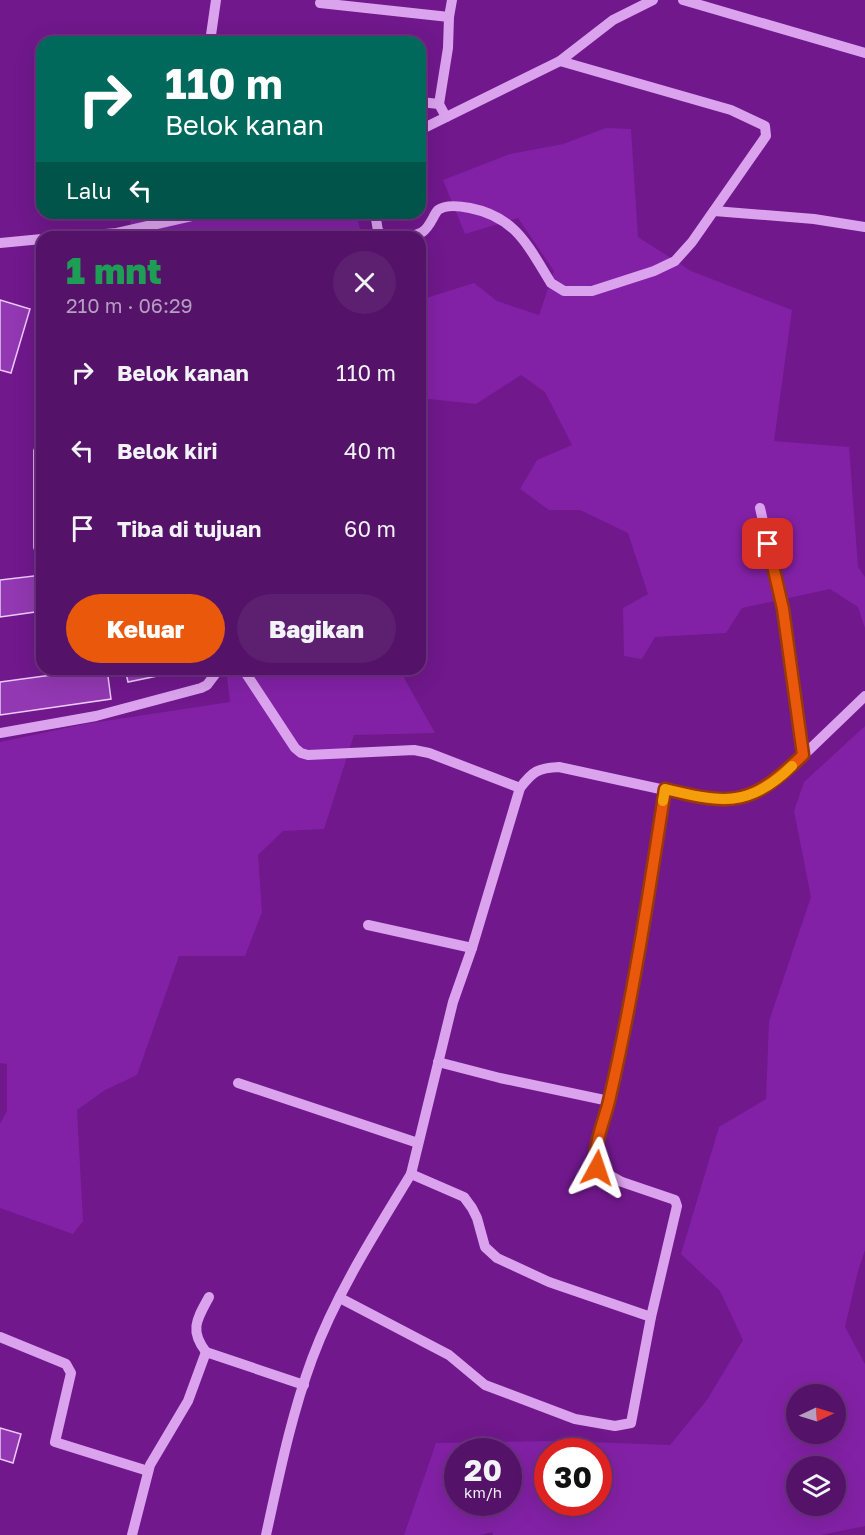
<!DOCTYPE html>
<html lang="id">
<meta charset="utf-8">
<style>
:root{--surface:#541269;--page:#5d2071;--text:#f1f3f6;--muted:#b59ec0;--line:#6a327d;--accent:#ea580c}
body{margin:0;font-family:"Golos Text",sans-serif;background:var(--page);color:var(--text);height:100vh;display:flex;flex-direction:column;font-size:22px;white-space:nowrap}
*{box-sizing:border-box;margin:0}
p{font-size:20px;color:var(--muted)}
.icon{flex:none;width:33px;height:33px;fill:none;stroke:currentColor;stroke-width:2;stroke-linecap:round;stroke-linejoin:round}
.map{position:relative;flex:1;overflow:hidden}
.details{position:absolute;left:36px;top:231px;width:390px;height:444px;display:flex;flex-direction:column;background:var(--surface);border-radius:18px;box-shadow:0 6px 24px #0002,0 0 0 2px var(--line)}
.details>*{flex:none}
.guide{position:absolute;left:36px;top:36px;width:390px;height:183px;border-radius:18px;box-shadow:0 6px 24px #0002,0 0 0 2px var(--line);background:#00695c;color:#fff;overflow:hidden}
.needle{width:39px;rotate:86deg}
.tools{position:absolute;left:786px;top:1384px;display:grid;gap:12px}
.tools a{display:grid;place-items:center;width:60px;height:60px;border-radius:50%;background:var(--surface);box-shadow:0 6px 24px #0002,0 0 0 2px var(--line);font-size:30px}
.speed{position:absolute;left:444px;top:1438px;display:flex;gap:12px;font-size:30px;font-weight:700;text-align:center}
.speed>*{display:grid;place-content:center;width:78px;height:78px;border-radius:50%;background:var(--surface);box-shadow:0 6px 24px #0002,0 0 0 2px var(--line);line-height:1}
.speed small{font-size:15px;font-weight:400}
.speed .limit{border:9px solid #d22;background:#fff;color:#111}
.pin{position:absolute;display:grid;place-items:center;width:51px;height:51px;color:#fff;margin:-26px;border-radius:12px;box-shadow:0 3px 9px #0006}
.me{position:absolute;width:66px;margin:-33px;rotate:5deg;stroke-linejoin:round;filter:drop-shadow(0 0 4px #0008)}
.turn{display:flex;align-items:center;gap:21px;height:126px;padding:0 30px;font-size:27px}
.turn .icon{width:78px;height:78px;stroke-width:2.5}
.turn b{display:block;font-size:42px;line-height:51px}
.then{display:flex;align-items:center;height:57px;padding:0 30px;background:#0003;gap:12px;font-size:22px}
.round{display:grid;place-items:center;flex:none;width:63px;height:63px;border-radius:32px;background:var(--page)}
.overview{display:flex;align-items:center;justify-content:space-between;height:102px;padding:0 30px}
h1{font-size:36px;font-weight:800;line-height:45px;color:#1e9e55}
.action{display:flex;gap:12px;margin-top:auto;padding:12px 30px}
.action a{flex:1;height:69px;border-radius:36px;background:var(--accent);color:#fff;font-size:24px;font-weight:800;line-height:69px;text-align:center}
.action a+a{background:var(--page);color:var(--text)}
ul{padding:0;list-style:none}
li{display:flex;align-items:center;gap:18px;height:78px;padding:0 30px}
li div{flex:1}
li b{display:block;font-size:22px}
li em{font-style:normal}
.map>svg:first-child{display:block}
</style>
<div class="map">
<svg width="865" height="1535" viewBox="0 0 865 1535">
<rect width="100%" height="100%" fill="#70188c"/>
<!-- green -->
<g fill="#8321a6" fill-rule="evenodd">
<path d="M606 128 631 129 638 237 691 271 792 310 774 441 849 447 858 567 865 577V628L858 607 830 589 742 608 726 633 655 637 642 659 624 656 623 608 648 594 628 533 580 510H549L520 489 537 460 572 445 545 392 521 375 476 404 420 398V300L474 283 497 301 539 315 554 271 518 218 465 234 443 180 510 154 563 144Z"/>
<path d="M152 213H250L253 219 277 213H356L362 237H132L130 219Z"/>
<path d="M226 669H403L404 678 435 733 354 735 324 829 283 831 258 855 262 912 245 956H179L137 1075 105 1090 77 1110 83 1221 73 1234 0 1208V1124L7 1111V1064L0 1063V742L85 724 230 702Z"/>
<path d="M865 726V1250L858 1271 845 1327 865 1364V1526L821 1535H493L492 1532 480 1535H404L436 1443 560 1441 670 1445 707 1400 743 1340 720 1291 681 1254 719 1127 766 1099 769 1021 811 897 794 811 804 782ZM796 1395H836V1434H796ZM458 1452H508V1503H458ZM548 1452H598V1503H548ZM796 1467H836V1506H796Z"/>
</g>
<!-- building -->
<g fill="#9238b2" stroke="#edc9fa" stroke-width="1.5">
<path d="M0 300 30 309 11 373 0 370Z"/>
<path d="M42 575V611L0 617V580Z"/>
<path d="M96 669H107L111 699 0 715V682Z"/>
<path d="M125 669H191L128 682Z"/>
<path d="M0 1428 21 1434 13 1463 0 1459Z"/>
</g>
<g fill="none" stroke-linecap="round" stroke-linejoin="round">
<!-- minor -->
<g stroke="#dba3ee" stroke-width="10">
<path d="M683 0 865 53"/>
<path d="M320 3 449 17"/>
<path d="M210 42 216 0"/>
<path d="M420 102 439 104"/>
<path d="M446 117 439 104 448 48 449 17 452 0"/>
<path d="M420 130 560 61 613 20 653 0"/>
<path d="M714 211 814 219 865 227"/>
<path d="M375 213 378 231 383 235 392 237"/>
<path d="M70 237 117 233 205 213"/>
<path d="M405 237C422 234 425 233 433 218 434 216 436 212 438 210 446 204 460 206 470 208 516 217 528 246 551 283L564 291H592L654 271 675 261 692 242 766 136 765 126 731 110 560 61"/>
<path d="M0 243 42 239"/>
<path d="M760 508 783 609 803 755"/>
<path d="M38 547V451L42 446"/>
<path d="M243 669 295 748 301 753 308 755 414 750 429 753 520 788"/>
<path d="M0 733 96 716 201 688 207 685 219 669"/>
<path d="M368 925 472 948"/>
<path d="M438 1062 500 1078 609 1101 643 933 665 789"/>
<path d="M238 1083 418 1143"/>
<path d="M411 1174 453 1002 472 948 520 788C533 771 538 768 559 767L706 799H739L754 793 784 774 865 696"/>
<path d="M340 1298 449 1355 485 1385 575 1419 615 1426 631 1423 651 1317 677 1206 675 1200 622 1182 597 1168 595 1162 609 1101"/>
<path d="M0 1337 66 1364 71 1373 55 1442 148 1471"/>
<path d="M206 1352C189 1330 197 1319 209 1297"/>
<path d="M132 1535 150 1465 188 1401 206 1352 304 1385"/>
<path d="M266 1535C279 1476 291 1416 312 1359 336 1294 375 1233 411 1174L464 1197 472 1208 477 1218 485 1247 497 1258 549 1282 651 1317"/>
</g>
</g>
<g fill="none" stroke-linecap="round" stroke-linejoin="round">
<!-- route casing -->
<g stroke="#983908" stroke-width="15">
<path id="route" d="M597 1168C591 1150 605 1119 609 1101 633 998 649 893 665 789 733 806 750 806 803 755L783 609 768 544"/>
</g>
<!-- route -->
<use href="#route" stroke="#ea580c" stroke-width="10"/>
<!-- slow -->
<path stroke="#f59e0b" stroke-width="10" d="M663 801 665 789C719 802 749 809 792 766"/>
</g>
</svg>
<div class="tools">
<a><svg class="needle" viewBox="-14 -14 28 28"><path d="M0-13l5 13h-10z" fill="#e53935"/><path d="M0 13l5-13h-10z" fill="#b59ec0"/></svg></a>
<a><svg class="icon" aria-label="layers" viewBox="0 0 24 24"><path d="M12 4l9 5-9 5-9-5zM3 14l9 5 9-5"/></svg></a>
</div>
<div class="speed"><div>20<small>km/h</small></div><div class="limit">30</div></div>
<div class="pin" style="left:768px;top:544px;background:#d93025"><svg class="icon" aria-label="arrive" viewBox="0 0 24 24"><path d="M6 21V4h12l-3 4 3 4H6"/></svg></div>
<svg class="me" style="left:597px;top:1168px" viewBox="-20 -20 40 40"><path d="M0-17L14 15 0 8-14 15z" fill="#ea580c" stroke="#fff" stroke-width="4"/></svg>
<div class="guide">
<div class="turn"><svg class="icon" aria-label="right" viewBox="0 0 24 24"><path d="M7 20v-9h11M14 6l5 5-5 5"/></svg><div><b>110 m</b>Belok kanan</div></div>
<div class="then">Lalu<svg class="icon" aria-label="left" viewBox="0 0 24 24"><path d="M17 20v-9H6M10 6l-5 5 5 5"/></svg></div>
</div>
<section class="details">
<div class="overview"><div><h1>1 mnt</h1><p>210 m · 06:29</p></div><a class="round"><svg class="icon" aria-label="close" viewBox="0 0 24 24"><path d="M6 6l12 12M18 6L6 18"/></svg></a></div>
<ul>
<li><svg class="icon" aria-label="right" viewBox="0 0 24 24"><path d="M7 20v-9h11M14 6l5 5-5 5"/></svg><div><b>Belok kanan</b></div><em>110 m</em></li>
<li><svg class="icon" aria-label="left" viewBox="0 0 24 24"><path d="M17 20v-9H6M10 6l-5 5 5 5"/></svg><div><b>Belok kiri</b></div><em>40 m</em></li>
<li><svg class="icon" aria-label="arrive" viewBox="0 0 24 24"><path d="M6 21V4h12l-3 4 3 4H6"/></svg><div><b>Tiba di tujuan</b></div><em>60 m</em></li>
</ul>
<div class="action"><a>Keluar</a><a>Bagikan</a></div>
</section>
</div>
